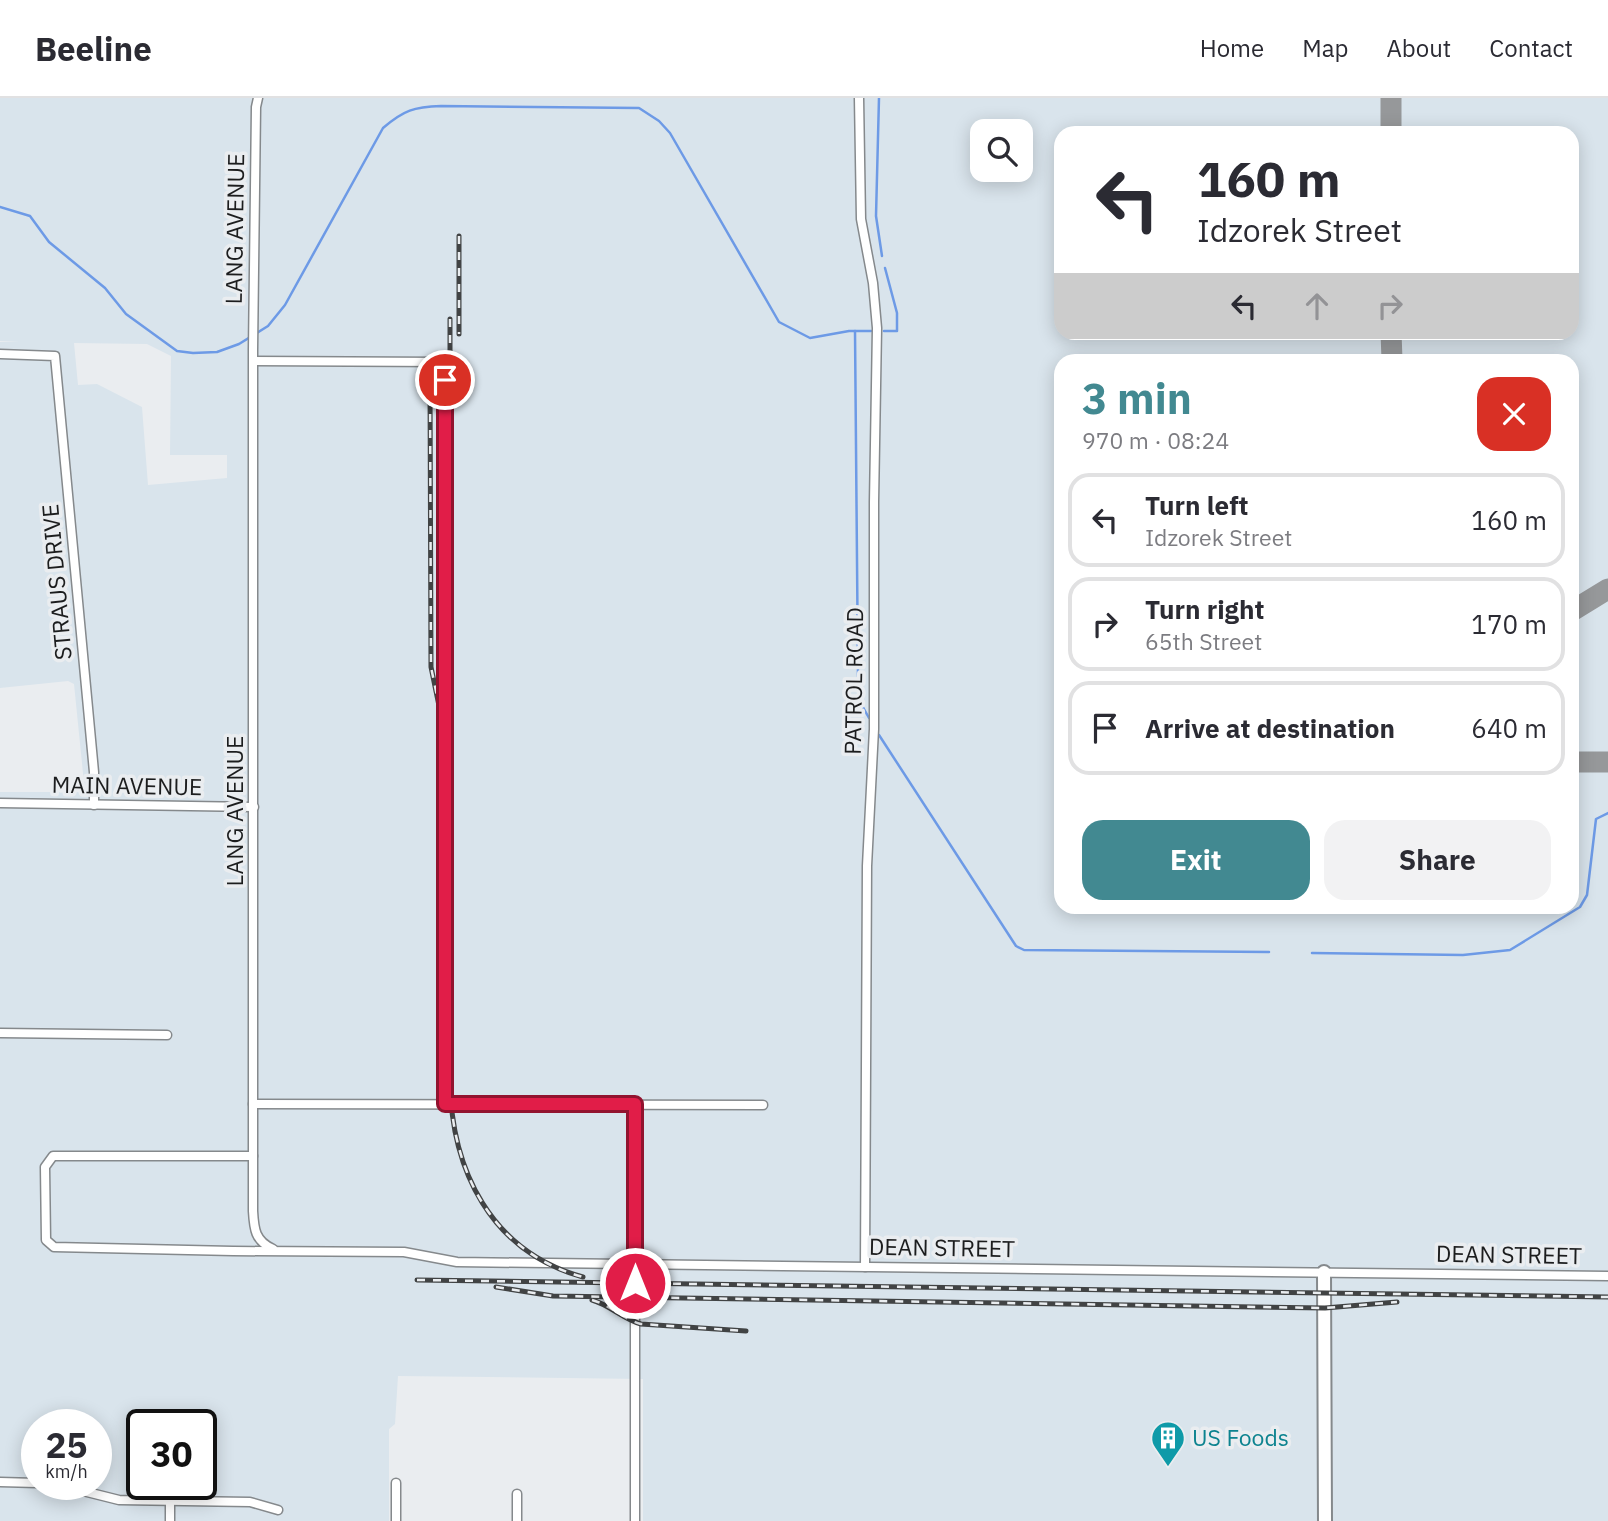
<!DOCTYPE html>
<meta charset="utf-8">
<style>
:root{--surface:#fff;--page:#f2f2f3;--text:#2b2b33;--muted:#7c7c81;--line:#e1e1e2;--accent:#428991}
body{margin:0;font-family:"IBM Plex Sans",sans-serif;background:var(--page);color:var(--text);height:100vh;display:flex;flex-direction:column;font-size:26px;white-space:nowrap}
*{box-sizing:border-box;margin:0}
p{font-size:23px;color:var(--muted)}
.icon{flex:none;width:38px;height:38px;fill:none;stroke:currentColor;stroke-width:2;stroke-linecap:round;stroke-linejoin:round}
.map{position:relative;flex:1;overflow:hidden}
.side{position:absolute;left:1054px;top:256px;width:525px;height:560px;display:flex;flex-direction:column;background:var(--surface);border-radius:21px;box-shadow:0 4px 18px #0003}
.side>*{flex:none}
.banner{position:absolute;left:1054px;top:28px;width:525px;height:214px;border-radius:21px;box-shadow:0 4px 18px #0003;background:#fff;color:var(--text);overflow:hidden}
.buttons{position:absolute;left:970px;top:21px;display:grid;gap:14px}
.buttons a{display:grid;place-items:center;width:63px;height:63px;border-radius:14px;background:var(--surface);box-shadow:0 4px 18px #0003;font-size:35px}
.speed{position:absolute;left:21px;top:1311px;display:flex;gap:14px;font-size:35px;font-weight:700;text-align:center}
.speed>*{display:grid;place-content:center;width:91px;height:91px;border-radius:50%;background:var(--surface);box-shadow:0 4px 18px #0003;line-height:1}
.speed small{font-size:18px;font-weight:400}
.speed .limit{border:4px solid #111;border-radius:10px;background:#fff;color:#111}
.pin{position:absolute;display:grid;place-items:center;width:60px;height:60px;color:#fff;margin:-30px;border:4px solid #fff;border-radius:50%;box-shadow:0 2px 7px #0007}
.me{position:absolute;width:77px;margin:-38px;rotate:0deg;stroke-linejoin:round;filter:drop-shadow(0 0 5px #0008)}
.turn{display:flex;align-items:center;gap:24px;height:147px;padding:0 28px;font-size:32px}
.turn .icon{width:91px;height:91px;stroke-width:2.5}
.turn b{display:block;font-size:49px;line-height:60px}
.lanes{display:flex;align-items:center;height:66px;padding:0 28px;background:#0003;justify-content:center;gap:35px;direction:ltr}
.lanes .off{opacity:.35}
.round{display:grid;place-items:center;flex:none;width:74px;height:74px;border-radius:21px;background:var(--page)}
.overview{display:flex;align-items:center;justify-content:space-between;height:119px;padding:0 28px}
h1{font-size:42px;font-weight:800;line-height:52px;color:var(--accent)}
.cta{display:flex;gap:14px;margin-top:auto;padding:14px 28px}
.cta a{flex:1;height:80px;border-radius:21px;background:var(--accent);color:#fff;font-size:28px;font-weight:800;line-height:80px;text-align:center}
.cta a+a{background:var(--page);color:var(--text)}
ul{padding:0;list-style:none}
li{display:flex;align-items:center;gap:21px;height:94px;margin:0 14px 10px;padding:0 14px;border:4px solid var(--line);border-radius:21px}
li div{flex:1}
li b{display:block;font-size:26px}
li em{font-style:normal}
header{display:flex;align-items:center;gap:42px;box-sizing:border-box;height:98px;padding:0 35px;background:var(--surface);border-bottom:2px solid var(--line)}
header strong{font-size:33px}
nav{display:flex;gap:38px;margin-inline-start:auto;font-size:24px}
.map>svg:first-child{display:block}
</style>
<header>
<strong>Beeline</strong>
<nav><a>Home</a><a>Map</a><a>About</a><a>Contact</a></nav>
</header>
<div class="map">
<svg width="1608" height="1423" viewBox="0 0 1608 1423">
<rect width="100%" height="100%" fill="#eaedf0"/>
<!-- built -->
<path fill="#d9e4ec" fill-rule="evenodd" d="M0 0H1608V1423H643V1281L398 1278 395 1326 389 1331V1423H0V694H75L84 685 74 586 68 583 0 590V244H19L0 243ZM982 33H1020V72H982ZM1060 35H1572V234H1060ZM74 245 147 246 171 258 170 357H227V380L148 387 142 309 97 286 78 287ZM1060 262H1572V808H1060ZM37 1326H96V1386H37ZM142 1326H201V1386H142Z"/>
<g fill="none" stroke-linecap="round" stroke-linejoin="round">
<!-- stream -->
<g stroke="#6d9ae6" stroke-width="2.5">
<path d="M879 0 876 118 882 158"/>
<path d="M0 109 30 118 49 144 105 190 126 216 177 253 193 255 217 254 239 246 268 228 285 207 383 30C404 12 414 9 441 8L639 10 659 23 670 35 779 224 810 240 849 233H871"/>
<path d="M855 233 858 577 860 604 869 620"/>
<path d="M884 233H897V215L885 170"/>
<path d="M879 637 1016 848 1024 852 1269 854"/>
<path d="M1312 855 1463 857 1510 852 1580 809 1587 797 1596 721 1608 715"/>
</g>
<!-- taxiway -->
<g stroke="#96989a" stroke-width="21">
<path d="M1391 35V0"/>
<path d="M1391 234 1392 262"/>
<path d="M1572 513 1608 491"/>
<path d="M1572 664H1608"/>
</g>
<!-- street casing -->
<g stroke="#85898c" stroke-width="11">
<g id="street">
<path d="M258 0 256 9 253 252V1113C254 1131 255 1143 273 1151"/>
<path d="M859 0 861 121 873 185 877 230 874 404V631L867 768 865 1169"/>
<path d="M0 256 55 258 94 674V707"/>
<path d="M254 263 444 264 445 1006"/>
<path d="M0 705 254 709"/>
<path d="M0 935 167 937"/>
<path d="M253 1006 763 1007"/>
<path d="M253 1058H53L45 1069 46 1142 54 1149 233 1153 404 1154 457 1164 1608 1178"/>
<path d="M0 1384 37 1385"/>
<path d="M396 1385V1423"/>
<path d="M55 1386 119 1402 250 1404 278 1412"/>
<path d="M170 1423V1403"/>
<path d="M517 1423V1396"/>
<path d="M635 1423V1006"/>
</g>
</g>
<!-- secondary casing -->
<g stroke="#85898c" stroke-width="16">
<path id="secondary" d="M1324 1174 1325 1423"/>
</g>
<!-- street -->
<use href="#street" stroke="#fff" stroke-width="8"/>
<!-- secondary -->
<use href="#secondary" stroke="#fff" stroke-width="12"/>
<!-- rail casing -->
<g stroke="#414344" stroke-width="5">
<g id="rail">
<path d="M459 138V236"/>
<path d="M450 221V982C451 1072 491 1154 583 1179"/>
<path d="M430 284 431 569 444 632"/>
<path d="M417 1182 1608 1199"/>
<path d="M496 1189 553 1198 1325 1210 1397 1204"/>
<path d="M592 1202C610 1207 623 1221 641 1226L746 1233"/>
</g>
</g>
<!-- rail -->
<use href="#rail" stroke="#eaedf0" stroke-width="2.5" stroke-dasharray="8" stroke-linecap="butt"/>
</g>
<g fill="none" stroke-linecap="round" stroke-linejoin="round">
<!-- route casing -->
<g stroke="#92132f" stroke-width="18">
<path id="route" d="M445 282V1006H635V1185"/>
</g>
<!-- route -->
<use href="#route" stroke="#e11d48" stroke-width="12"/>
</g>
<!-- icons -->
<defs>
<g id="building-pin" transform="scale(1.75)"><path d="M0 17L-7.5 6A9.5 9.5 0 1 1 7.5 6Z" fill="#0f9aa8" stroke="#eaedf0"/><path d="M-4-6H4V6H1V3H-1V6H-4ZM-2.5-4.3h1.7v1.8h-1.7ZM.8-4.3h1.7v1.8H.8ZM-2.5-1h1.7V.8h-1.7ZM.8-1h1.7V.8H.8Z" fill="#fff"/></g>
</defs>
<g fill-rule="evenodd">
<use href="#building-pin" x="1168" y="1340"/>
</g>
<g text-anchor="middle" stroke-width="7" stroke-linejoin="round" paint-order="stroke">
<!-- street labels -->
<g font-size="23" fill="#1c1d1e" stroke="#eaedf0">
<text transform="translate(235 131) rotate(-89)" y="8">LANG AVENUE</text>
<text transform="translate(57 484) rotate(-95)" y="8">STRAUS DRIVE</text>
<text transform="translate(854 583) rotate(-89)" y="8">PATROL ROAD</text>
<text transform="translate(127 688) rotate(1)" y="8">MAIN AVENUE</text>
<text transform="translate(235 713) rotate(-90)" y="8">LANG AVENUE</text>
<text transform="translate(942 1150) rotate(1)" y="8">DEAN STREET</text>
<text transform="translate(1509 1157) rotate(1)" y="8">DEAN STREET</text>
</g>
<!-- culture labels -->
<g font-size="23" fill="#0d838f" stroke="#eaedf0" text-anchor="start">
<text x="1192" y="1348">US Foods</text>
</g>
</g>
</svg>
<div class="buttons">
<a><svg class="icon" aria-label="search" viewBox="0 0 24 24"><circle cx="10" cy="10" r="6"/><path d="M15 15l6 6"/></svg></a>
</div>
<div class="speed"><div>25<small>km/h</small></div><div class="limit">30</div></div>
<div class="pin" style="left:445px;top:282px;background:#d93025"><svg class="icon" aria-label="arrive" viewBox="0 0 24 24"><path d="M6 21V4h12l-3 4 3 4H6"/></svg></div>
<svg class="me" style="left:635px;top:1185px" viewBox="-20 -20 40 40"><circle r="17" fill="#e11d48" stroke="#fff" stroke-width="3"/><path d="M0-11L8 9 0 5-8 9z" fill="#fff"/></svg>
<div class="banner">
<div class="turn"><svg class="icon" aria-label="left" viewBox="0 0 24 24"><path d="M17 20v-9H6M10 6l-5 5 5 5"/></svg><div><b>160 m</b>Idzorek Street</div></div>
<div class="lanes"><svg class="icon" aria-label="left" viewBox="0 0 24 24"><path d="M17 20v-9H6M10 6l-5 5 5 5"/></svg><svg class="icon off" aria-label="ahead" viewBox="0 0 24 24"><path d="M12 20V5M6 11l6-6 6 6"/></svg><svg class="icon off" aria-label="right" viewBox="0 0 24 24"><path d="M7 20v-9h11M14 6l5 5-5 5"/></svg></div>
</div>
<section class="side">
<div class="overview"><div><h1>3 min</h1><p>970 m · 08:24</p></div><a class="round" style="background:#d93025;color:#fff"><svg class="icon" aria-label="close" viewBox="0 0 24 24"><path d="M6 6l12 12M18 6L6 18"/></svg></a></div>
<ul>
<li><svg class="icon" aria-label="left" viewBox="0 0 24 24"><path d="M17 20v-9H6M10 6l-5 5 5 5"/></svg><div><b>Turn left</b><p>Idzorek Street</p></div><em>160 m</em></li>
<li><svg class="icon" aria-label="right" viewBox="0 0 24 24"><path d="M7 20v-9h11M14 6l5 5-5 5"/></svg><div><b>Turn right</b><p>65th Street</p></div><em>170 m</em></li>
<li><svg class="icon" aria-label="arrive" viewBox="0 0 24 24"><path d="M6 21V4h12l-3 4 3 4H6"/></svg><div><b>Arrive at destination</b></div><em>640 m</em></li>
</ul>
<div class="cta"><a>Exit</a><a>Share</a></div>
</section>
</div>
